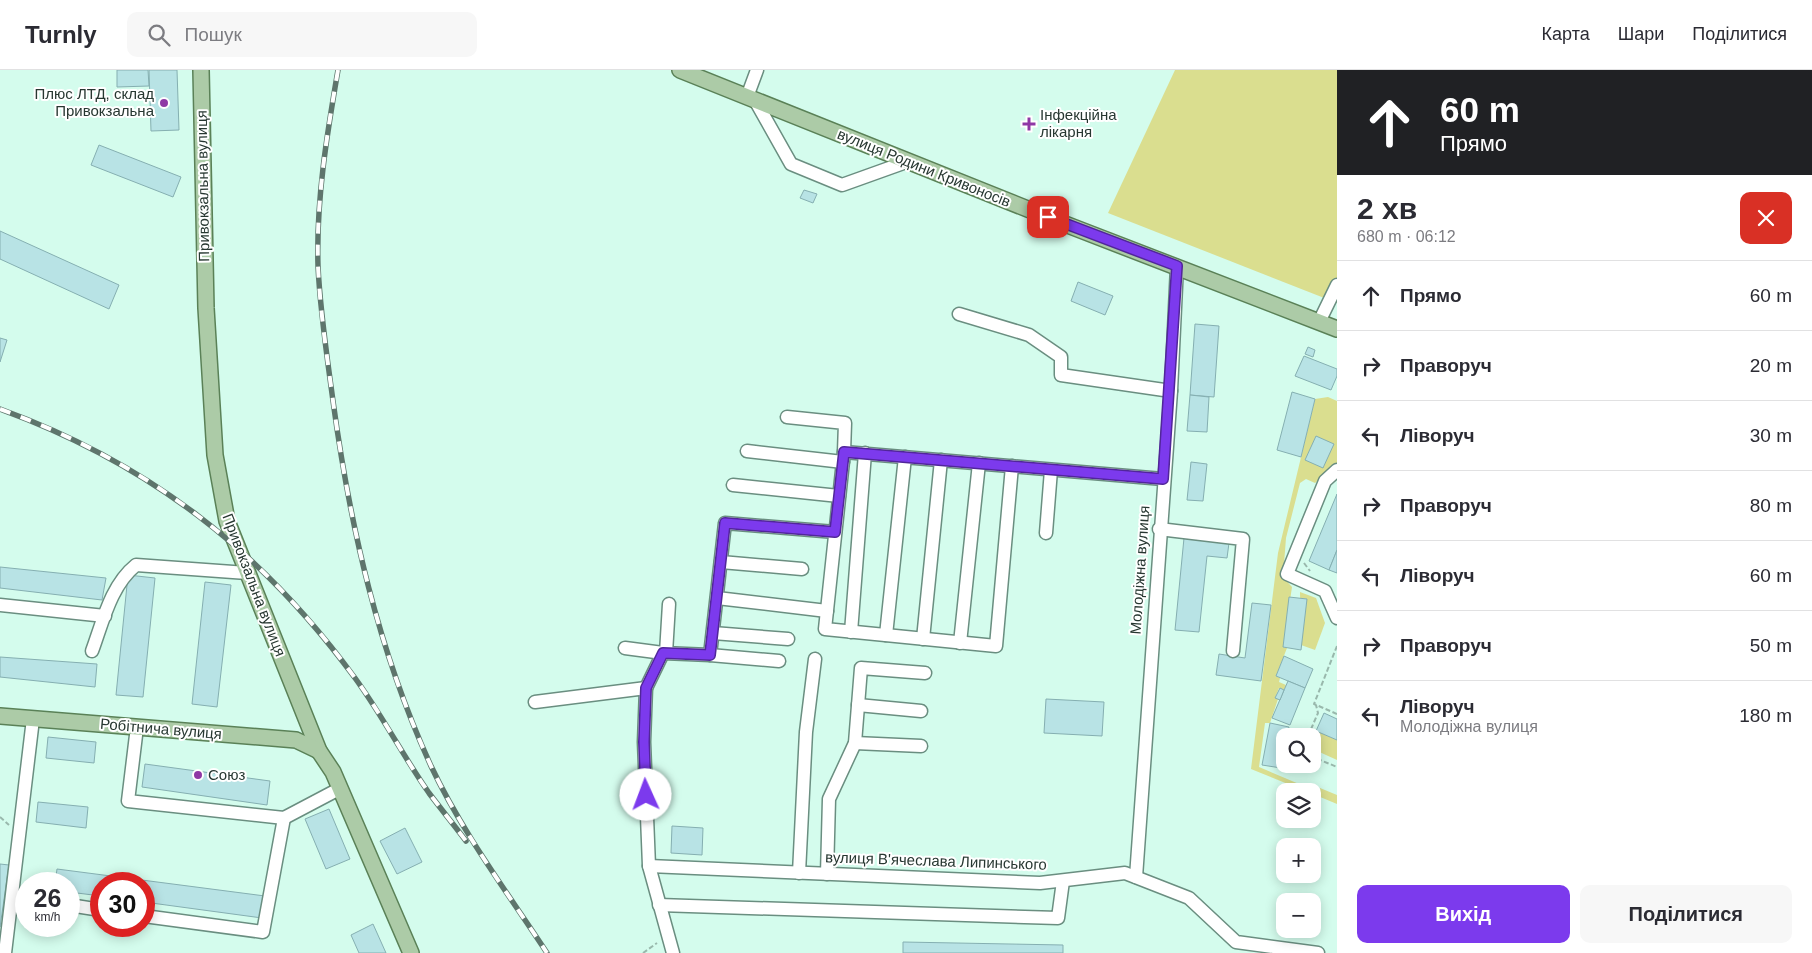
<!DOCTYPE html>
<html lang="uk">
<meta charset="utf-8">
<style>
:root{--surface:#fff;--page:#f7f7f7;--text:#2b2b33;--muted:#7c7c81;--line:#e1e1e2;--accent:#7c3aed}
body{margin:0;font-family:Arial,sans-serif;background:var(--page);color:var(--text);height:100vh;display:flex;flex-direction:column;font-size:19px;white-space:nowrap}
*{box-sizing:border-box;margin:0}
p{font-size:16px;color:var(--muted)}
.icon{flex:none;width:28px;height:28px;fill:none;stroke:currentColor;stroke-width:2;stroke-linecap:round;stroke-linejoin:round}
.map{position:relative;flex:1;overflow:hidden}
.drawer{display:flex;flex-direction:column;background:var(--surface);width:475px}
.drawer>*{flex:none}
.hud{background:#202124;color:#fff;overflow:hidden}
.tools{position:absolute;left:1276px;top:658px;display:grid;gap:10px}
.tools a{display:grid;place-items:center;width:45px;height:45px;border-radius:10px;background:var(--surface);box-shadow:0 2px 12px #0003;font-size:25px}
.speed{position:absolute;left:15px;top:802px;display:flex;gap:10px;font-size:25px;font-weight:700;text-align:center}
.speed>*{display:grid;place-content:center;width:65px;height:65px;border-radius:50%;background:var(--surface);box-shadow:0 2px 12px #0003;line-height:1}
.speed small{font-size:12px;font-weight:400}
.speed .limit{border:8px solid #d22;background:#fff;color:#111}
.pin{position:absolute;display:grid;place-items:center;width:42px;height:42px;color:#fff;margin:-21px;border-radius:10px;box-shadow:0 2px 8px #0006}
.me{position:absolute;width:55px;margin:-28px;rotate:358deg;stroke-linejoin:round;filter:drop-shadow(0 0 4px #0008)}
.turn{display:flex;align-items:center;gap:18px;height:105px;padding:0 20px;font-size:22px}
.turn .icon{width:65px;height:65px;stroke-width:2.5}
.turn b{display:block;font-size:35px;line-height:42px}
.round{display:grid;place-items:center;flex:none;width:52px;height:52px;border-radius:10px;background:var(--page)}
.head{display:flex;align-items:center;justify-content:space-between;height:85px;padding:0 20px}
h1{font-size:30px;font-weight:700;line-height:38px}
.cta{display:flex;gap:10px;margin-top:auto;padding:10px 20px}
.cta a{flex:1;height:58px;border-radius:10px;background:var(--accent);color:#fff;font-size:20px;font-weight:700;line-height:58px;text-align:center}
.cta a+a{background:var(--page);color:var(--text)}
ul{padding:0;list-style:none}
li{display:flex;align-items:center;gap:15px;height:70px;padding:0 20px;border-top:1px solid var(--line)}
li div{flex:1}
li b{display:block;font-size:19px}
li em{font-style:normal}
header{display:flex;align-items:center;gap:30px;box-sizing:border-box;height:70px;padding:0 25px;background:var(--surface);border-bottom:1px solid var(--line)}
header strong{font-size:24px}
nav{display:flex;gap:28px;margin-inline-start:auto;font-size:18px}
.search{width:350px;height:45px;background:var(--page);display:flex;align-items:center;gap:12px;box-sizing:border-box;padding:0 18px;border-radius:10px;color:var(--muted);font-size:19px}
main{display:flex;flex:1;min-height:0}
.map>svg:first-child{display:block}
</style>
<header>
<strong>Turnly</strong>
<div class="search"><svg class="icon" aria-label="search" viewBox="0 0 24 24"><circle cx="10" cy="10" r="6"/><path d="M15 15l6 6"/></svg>Пошук</div>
<nav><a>Карта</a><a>Шари</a><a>Поділитися</a></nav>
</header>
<main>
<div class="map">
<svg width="1337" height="883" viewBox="0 0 1337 883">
<rect width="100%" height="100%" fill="#d4fced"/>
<!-- green -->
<g fill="#dade8f">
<path d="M1175 0H1337V233L1108 143Z"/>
<path d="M1328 327 1337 331V394L1315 413 1306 409 1300 413 1286 468 1283 507 1292 517 1283 577 1287 578 1276 606 1280 608 1279 612 1286 615 1284 620 1279 618 1275 628 1278 629 1270 653H1265L1259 697 1318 722 1320 718 1337 725V734L1313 724 1312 721H1305L1251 699 1278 483 1315 329Z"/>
<path d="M1300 522 1316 528 1325 553 1315 580 1301 575Z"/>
<path d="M1316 661 1337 670V690L1315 680 1312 670Z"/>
</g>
<!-- building -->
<g fill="#b8e3e5" stroke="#85afb1">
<path d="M117 0H148L149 16 117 17Z"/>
<path d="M149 0H177L179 60 151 61Z"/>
<path d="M99 75 181 107 173 127 91 95Z"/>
<path d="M804 120 817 124 813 133 800 128Z"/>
<path d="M0 161 119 215 109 239 0 189Z"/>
<path d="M1078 212 1113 226 1105 245 1071 231Z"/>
<path d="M1195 254 1219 256 1214 327 1190 325Z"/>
<path d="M0 268 7 270 0 292Z"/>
<path d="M1308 277 1315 280 1313 287 1305 284Z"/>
<path d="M1304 286 1337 299V306L1331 320 1295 306Z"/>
<path d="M1292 322 1315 329 1301 387 1277 380Z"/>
<path d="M1190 325 1209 327 1207 362 1187 361Z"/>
<path d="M1316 366 1334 374 1323 398 1305 390Z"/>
<path d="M1191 392 1207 394 1203 431 1187 430Z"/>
<path d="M1337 424V480L1329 500 1309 491Z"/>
<path d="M1184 468 1229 473 1227 488 1207 486 1199 562 1175 560Z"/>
<path d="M1337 480V503L1329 500Z"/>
<path d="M0 497 106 508 102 530 0 518Z"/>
<path d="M128 505 155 508 143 627 116 625Z"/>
<path d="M205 512 231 515 217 637 192 634Z"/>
<path d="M1289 527 1307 529 1301 580 1283 577Z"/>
<path d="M1252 533 1271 535 1261 611 1216 605 1219 584 1245 588Z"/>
<path d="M1284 586 1313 599 1305 618 1276 606Z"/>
<path d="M0 587 97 594 95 617 0 607Z"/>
<path d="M1288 611 1305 618 1290 655 1272 648Z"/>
<path d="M1280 618 1284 620 1280 630 1275 628Z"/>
<path d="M1046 629 1104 632 1102 666 1044 663Z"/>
<path d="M1324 643 1337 649V670L1316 661Z"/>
<path d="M1270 653 1289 657 1287 666H1285L1281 698 1262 695Z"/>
<path d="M48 667 96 672 94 693 46 688Z"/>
<path d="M145 694 270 711 267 735 142 717Z"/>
<path d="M38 732 88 737 86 758 36 752Z"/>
<path d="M329 739 350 789 326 799 305 749Z"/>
<path d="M672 756 703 758 702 785 671 783Z"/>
<path d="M405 758 422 792 397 804 380 771Z"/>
<path d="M0 794 9 795 0 857Z"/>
<path d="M57 799 265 826 262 848 144 832V814H101V826L69 822V814H55Z"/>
<path d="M373 854 386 883H359L351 865Z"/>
<path d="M903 872 1063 875V883H903Z"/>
</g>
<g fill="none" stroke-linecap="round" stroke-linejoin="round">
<!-- minor casing -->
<g stroke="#6a8e80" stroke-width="15">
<g id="minor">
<path d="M747 27 757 0"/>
<path d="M755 30 791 94 842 115 909 91"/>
<path d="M959 244 1029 265 1061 287V305L1171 321"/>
<path d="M1319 252 1337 215"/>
<path d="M787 347 845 353 844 382 825 559 996 576 1012 396"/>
<path d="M747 381 843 392"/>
<path d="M844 382 1163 409"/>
<path d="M1337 400 1325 411 1287 504 1325 521 1337 548"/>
<path d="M733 415 839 426"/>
<path d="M1159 459 1243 469 1233 581"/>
<path d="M1046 463 1051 400"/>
<path d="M721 492 802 499"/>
<path d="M717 528 827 541"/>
<path d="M0 535 105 546"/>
<path d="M851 562 865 383"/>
<path d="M713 563 788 569"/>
<path d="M886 565 905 387"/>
<path d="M923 569 941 390"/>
<path d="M960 573 979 393"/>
<path d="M625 578 663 583 710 585 725 453 835 462"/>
<path d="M92 581C103 551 111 515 136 495L247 503"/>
<path d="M666 583 669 534"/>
<path d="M710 585 779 591"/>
<path d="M646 618 663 583"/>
<path d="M535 632 646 618 644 672 649 796 673 883"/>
<path d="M858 635 921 641"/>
<path d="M137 657 128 731 284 748 339 719"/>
<path d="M855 673 921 676"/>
<path d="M649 796 1040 813 1125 803 1189 828 1236 872 1318 883"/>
<path d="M799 803 806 662 815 589"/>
<path d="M827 804 829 729 855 673 861 598 925 603"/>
<path d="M1136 807 1171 321 1177 196"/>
<path d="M12 827 26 829"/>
<path d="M69 835 101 840"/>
<path d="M659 835 1058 848 1063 811"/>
<path d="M144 846 263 862 284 748"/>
<path d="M5 883 33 649"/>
</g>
</g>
<!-- major casing -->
<g stroke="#5a8157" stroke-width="18">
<g id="major">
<path d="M201 0 206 238 215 385 227 451 319 681 333 702 411 883"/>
<path d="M680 0 1065 154 1337 259"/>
<path d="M0 646 296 670 319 681"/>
</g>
</g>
<!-- path -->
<g stroke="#99b8ac" stroke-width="2" stroke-dasharray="5 2.5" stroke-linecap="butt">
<path d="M1304 493 1310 501"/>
<path d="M1337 576 1314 634 1337 644"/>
<path d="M1308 666 1318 643 1316 635"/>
<path d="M1312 684 1313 687 1337 697"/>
<path d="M0 747 9 755"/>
<path d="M643 883 657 873"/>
</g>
<!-- minor -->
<use href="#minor" stroke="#fff" stroke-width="12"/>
<!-- major -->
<use href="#major" stroke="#accba7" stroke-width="15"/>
<!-- rail casing -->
<g stroke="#5e756c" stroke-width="5.5">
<g id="rail">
<path d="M338 0C327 64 316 130 318 196 320 241 327 286 333 331 350 456 378 580 431 696 462 762 507 822 547 883"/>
<path d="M0 339C149 393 262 481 355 608 382 645 403 686 429 723 441 739 454 755 466 771"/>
</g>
</g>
<!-- rail -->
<use href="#rail" stroke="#fff" stroke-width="4" stroke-dasharray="11" stroke-linecap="butt"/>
</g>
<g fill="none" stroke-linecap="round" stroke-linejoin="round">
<!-- route casing -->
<g stroke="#51269a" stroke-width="12">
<path id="route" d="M646 725 644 672 646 618 663 583 710 585 725 453 835 462 844 382 1163 409 1177 196 1048 147"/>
</g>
<!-- route -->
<use href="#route" stroke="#7c3aed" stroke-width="9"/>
</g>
<!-- markers -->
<g fill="#8f38a5" stroke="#fff" stroke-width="2">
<circle cx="164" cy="33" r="5"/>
<path d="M1026.5 46.5h5v5h5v5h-5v5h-5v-5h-5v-5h5z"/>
<circle cx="198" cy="705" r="5"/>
</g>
<g text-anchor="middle" stroke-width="4" stroke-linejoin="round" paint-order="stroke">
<!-- poi labels -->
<g font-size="15" fill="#273731" stroke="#fff" text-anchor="start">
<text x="154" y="29" text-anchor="end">Плюс ЛТД, склад<tspan x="154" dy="17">Привокзальна</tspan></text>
<text x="1040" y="50">Інфекційна<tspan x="1040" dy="17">лікарня</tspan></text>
<text x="208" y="710">Союз</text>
</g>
<!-- street labels -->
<g font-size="15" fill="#273731" stroke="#fff">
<text transform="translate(924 98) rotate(22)" y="5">вулиця Родини Кривоносів</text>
<text transform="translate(203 116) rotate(-91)" y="5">Привокзальна вулиця</text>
<text transform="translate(1140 500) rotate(-86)" y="5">Молодіжна вулиця</text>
<text transform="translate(254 515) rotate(69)" y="5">Привокзальна вулиця</text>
<text transform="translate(161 659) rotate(5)" y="5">Робітнича вулиця</text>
<text transform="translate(936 791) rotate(2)" y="5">вулиця В'ячеслава Липинського</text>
</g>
</g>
</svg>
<div class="tools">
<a><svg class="icon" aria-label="search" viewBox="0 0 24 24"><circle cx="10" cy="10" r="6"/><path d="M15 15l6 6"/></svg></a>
<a><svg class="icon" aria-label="layers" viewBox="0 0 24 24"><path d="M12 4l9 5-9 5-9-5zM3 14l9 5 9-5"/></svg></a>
<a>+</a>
<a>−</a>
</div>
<div class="speed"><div>26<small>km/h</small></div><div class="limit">30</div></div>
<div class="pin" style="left:1048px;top:147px;background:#d93025"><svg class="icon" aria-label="arrive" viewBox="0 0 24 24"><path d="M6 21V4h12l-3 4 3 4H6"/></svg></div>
<svg class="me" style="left:646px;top:725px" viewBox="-20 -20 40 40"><circle r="19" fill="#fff"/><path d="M0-13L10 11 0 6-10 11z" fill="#7c3aed"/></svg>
</div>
<section class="drawer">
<div class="hud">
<div class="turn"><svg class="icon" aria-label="ahead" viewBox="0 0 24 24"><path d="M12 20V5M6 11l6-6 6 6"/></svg><div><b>60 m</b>Прямо</div></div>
</div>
<div class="head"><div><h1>2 хв</h1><p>680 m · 06:12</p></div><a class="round" style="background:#d93025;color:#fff"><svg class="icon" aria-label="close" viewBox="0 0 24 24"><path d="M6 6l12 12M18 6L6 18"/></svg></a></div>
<ul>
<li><svg class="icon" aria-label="ahead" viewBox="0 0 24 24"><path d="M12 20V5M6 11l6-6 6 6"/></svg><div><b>Прямо</b></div><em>60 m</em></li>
<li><svg class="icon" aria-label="right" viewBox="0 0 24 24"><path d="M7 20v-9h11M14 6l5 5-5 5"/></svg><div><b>Праворуч</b></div><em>20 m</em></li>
<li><svg class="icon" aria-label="left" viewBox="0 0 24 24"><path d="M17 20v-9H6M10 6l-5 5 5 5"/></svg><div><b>Ліворуч</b></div><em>30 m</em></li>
<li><svg class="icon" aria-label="right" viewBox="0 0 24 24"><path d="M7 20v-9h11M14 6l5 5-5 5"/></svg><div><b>Праворуч</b></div><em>80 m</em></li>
<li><svg class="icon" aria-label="left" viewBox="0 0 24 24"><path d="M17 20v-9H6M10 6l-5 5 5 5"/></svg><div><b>Ліворуч</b></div><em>60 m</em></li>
<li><svg class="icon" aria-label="right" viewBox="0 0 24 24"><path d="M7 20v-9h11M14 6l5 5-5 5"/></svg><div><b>Праворуч</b></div><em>50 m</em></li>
<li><svg class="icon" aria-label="left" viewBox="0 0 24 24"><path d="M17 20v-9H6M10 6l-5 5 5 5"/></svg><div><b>Ліворуч</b><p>Молодіжна вулиця</p></div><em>180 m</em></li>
</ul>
<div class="cta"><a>Вихід</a><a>Поділитися</a></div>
</section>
</main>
